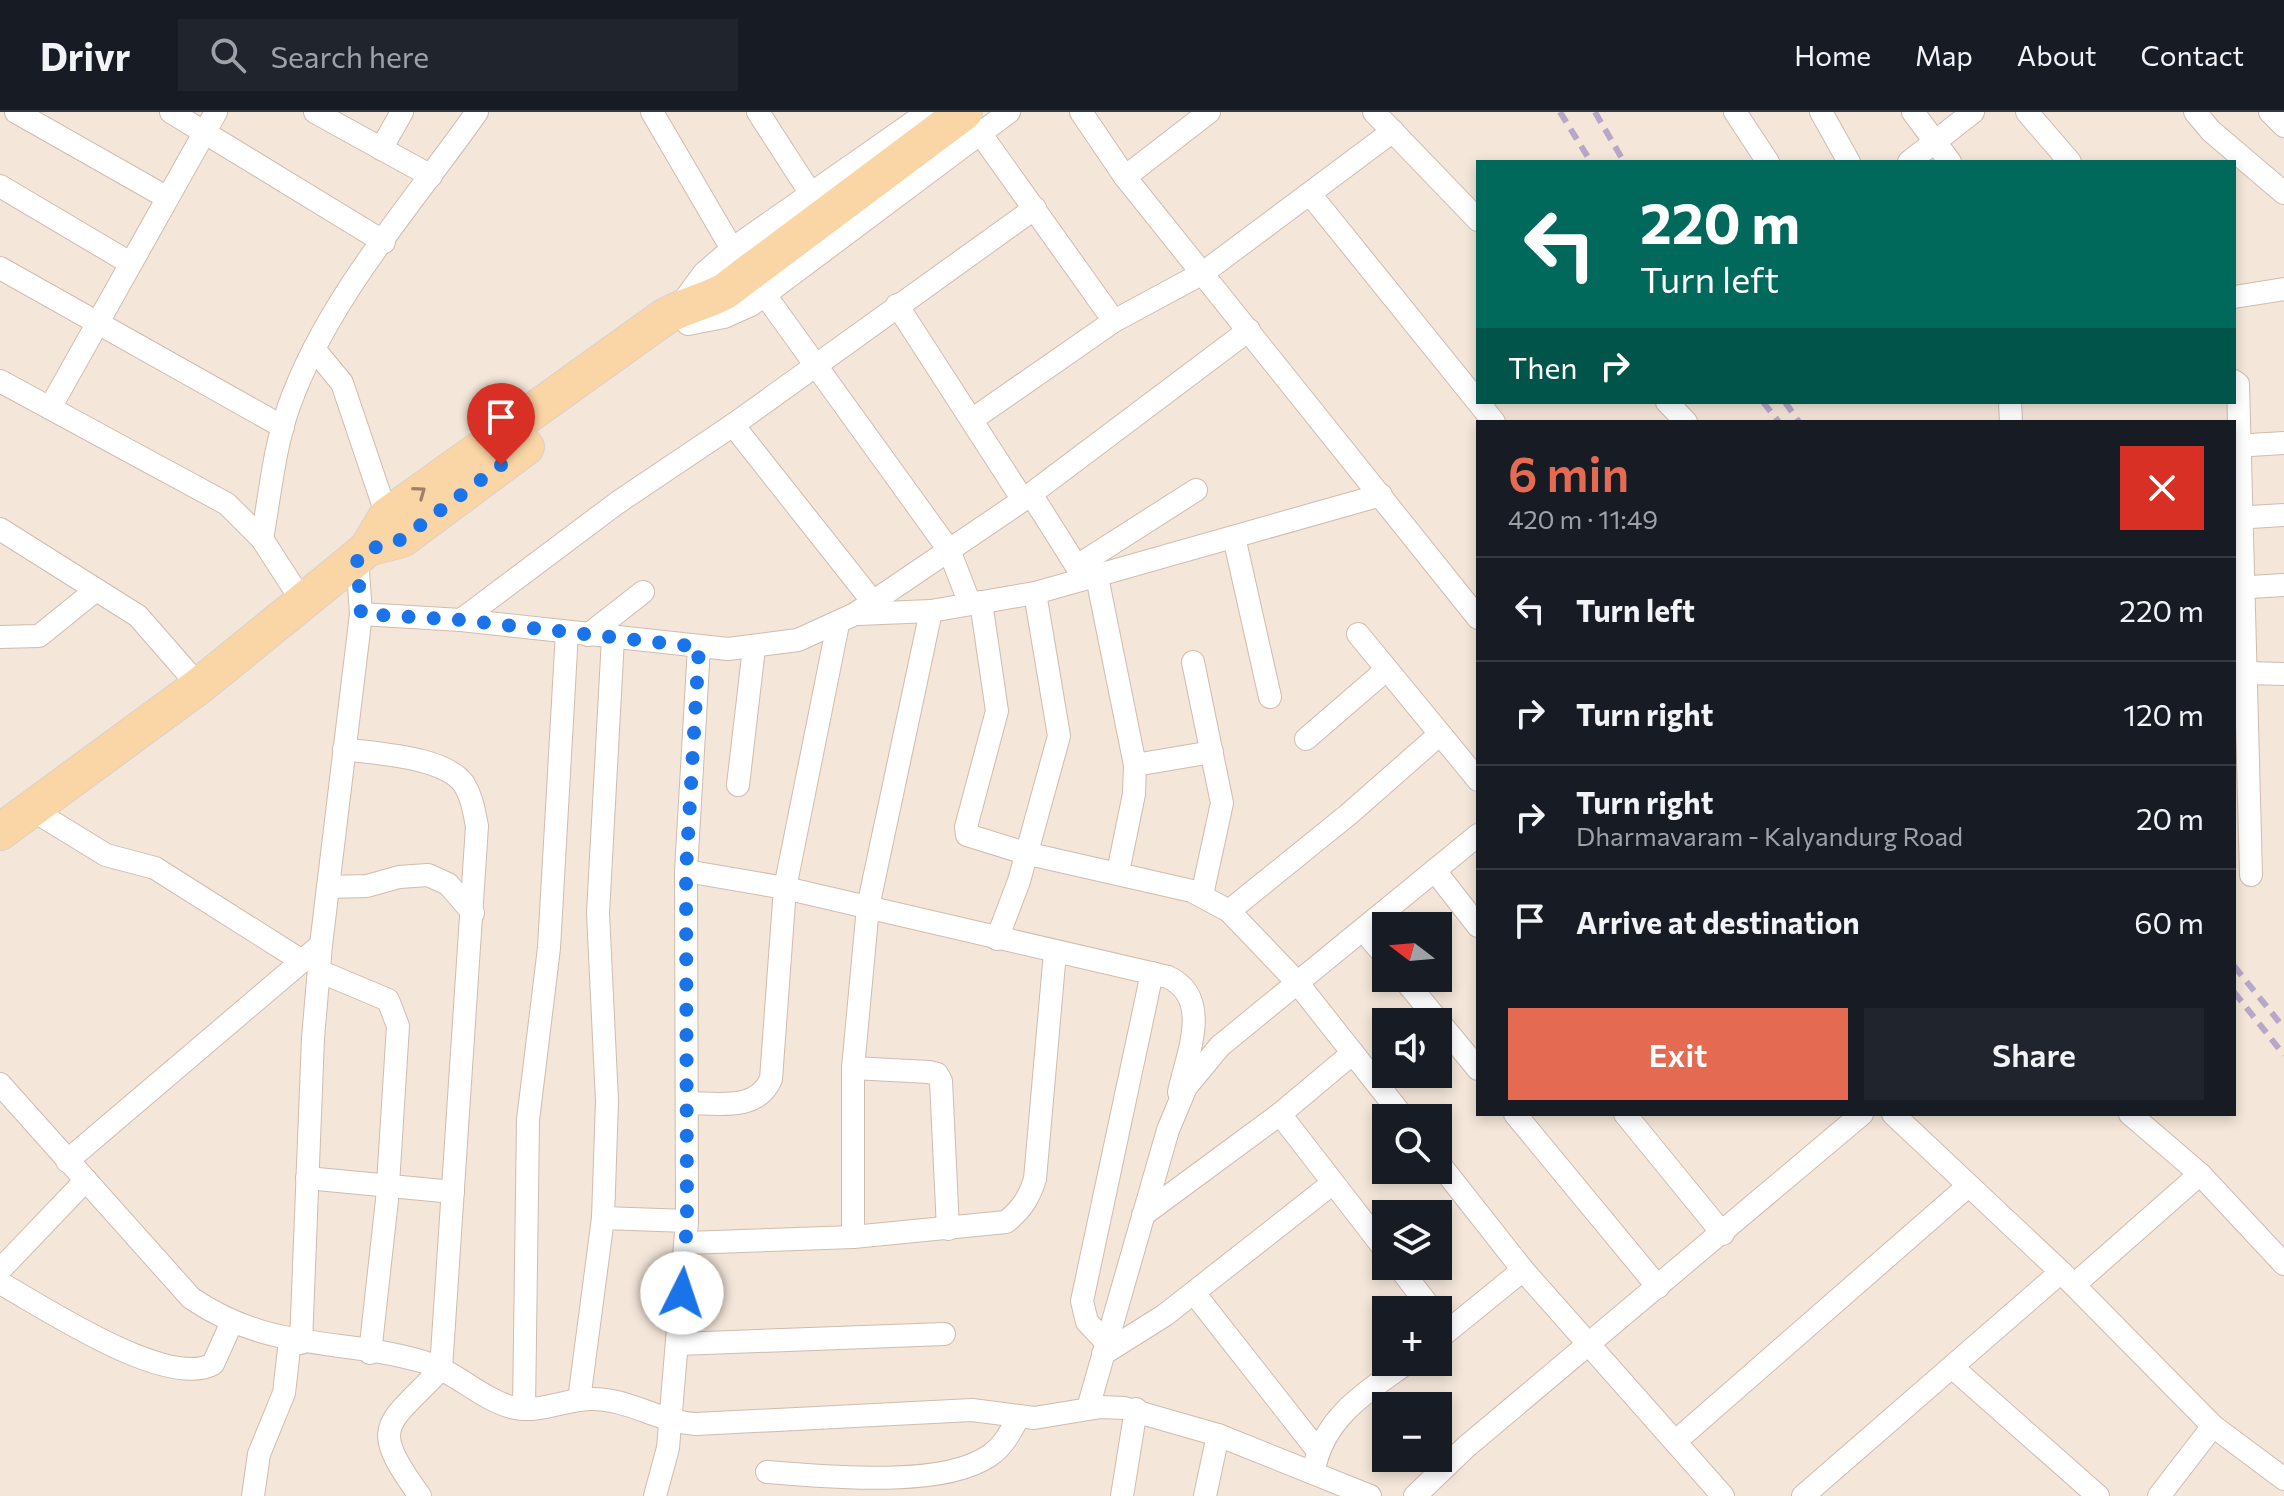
<!DOCTYPE html>
<meta charset="utf-8">
<style>
:root{--surface:#171b24;--page:#20242c;--text:#f1f3f6;--muted:#9ea1a6;--line:#363941;--accent:#e56a52}
body{margin:0;font-family:Commissioner,sans-serif;background:var(--page);color:var(--text);height:100vh;display:flex;flex-direction:column;font-size:30px;white-space:nowrap}
*{box-sizing:border-box;margin:0}
p{font-size:26px;color:var(--muted)}
.icon{flex:none;width:44px;height:44px;fill:none;stroke:currentColor;stroke-width:2;stroke-linecap:round;stroke-linejoin:round}
.map{position:relative;flex:1;overflow:hidden}
.side{position:absolute;left:1476px;top:308px;width:760px;height:696px;display:flex;flex-direction:column;background:var(--surface);border-radius:0px;box-shadow:0 4px 12px #0003}
.side>*{flex:none}
.guide{position:absolute;left:1476px;top:48px;width:760px;height:244px;border-radius:0px;box-shadow:0 4px 12px #0003;background:#00695c;color:#fff;overflow:hidden}
.needle{width:52px;rotate:286deg}
.buttons{position:absolute;left:1372px;top:800px;display:grid;gap:16px}
.buttons a{display:grid;place-items:center;width:80px;height:80px;border-radius:0px;background:var(--surface);box-shadow:0 4px 12px #0003;font-size:40px}
.pin{position:absolute;display:grid;place-items:center;width:68px;height:68px;color:#fff;margin:-82px -34px;border-radius:50% 50% 50% 0;rotate:-45deg;box-shadow:0 0 8px #0007}
.pin .icon{rotate:45deg}
.me{position:absolute;width:88px;margin:-44px;rotate:4deg;stroke-linejoin:round;filter:drop-shadow(0 0 6px #0008)}
.turn{display:flex;align-items:center;gap:28px;height:168px;padding:0 32px;font-size:36px}
.turn .icon{width:104px;height:104px;stroke-width:2.5}
.turn b{display:block;font-size:56px;line-height:68px}
.then{display:flex;align-items:center;height:76px;padding:0 32px;background:#0003;gap:16px;font-size:30px}
.round{display:grid;place-items:center;flex:none;width:84px;height:84px;border-radius:0px;background:var(--page)}
.summary{display:flex;align-items:center;justify-content:space-between;height:136px;padding:0 32px}
h1{font-size:48px;font-weight:600;line-height:60px;color:var(--accent)}
.primary-button{display:flex;gap:16px;margin-top:auto;padding:16px 32px}
.primary-button a{flex:1;height:92px;border-radius:0px;background:var(--accent);color:#fff;font-size:32px;font-weight:600;line-height:92px;text-align:center}
.primary-button a+a{background:var(--page);color:var(--text)}
ul{padding:0;list-style:none}
li{display:flex;align-items:center;gap:24px;height:104px;padding:0 32px;border-top:2px solid var(--line)}
li div{flex:1}
li b{display:block;font-size:30px}
li em{font-style:normal}
header{display:flex;align-items:center;gap:48px;box-sizing:border-box;height:112px;padding:0 40px;background:var(--surface);border-bottom:2px solid var(--line)}
header strong{font-size:38px}
nav{display:flex;gap:44px;margin-inline-start:auto;font-size:28px}
.search{width:560px;height:72px;background:var(--page);display:flex;align-items:center;gap:20px;box-sizing:border-box;padding:0 28px;border-radius:0px;color:var(--muted);font-size:30px}
.map>svg:first-child{display:block}
</style>
<header>
<strong>Drivr</strong>
<div class="search"><svg class="icon" aria-label="search" viewBox="0 0 24 24"><circle cx="10" cy="10" r="6"/><path d="M15 15l6 6"/></svg>Search here</div>
<nav><a>Home</a><a>Map</a><a>About</a><a>Contact</a></nav>
</header>
<div class="map">
<svg width="2284" height="1384" viewBox="0 0 2284 1384">
<rect width="100%" height="100%" fill="#fdf5eb"/>
<!-- residential -->
<path fill="#f4e6d9" fill-rule="evenodd" d="M0 0H2284V1384H0ZM1478 50H2234V290H1478ZM1478 310H2234V1002H1478ZM1386 814H1438V866H1386ZM1386 910H1438V962H1386ZM1386 1006H1438V1058H1386ZM1386 1102H1438V1154H1386ZM1386 1198H1438V1250H1386ZM1386 1294H1438V1346H1386Z"/>
<g fill="none" stroke-linecap="round" stroke-linejoin="round">
<!-- minor casing -->
<g stroke="#cfbcaf" stroke-width="24">
<g id="minor">
<path d="M16 0 166 85"/>
<path d="M171 0 384 130"/>
<path d="M315 0 431 64"/>
<path d="M652 0 732 137"/>
<path d="M758 0 809 79"/>
<path d="M1081 0 1125 65 1478 506"/>
<path d="M1374 0 1478 108"/>
<path d="M1735 0 1768 50"/>
<path d="M1821 0 1849 50"/>
<path d="M1913 0 1950 50"/>
<path d="M2027 0 2070 50"/>
<path d="M2195 0 2211 19 2284 81"/>
<path d="M2270 0 2284 14"/>
<path d="M980 21 1114 209"/>
<path d="M381 37 402 0"/>
<path d="M1909 50 1973 0"/>
<path d="M1125 65 1209 0"/>
<path d="M0 74 130 151"/>
<path d="M1310 82 1494 310"/>
<path d="M0 156 283 315"/>
<path d="M765 183 949 438 970 492"/>
<path d="M2234 185 2284 177"/>
<path d="M897 193 1023 388"/>
<path d="M679 195 704 161 732 137 928 0"/>
<path d="M688 212 724 205 751 193 1009 0"/>
<path d="M314 237 342 271 387 404"/>
<path d="M0 269 227 392 262 427 302 489"/>
<path d="M2234 269 2238 272 2251 763"/>
<path d="M1667 290 1686 310"/>
<path d="M2010 290 2011 310"/>
<path d="M50 296 216 0"/>
<path d="M973 307 1114 209 1203 161 1393 19"/>
<path d="M733 313 873 490"/>
<path d="M2234 334 2284 331"/>
<path d="M1031 382 1084 466"/>
<path d="M2234 406 2284 403"/>
<path d="M0 417 138 504 199 574"/>
<path d="M1234 425 1270 585"/>
<path d="M262 427C270 383 274 336 289 294 328 185 411 94 477 0"/>
<path d="M1077 454 1196 378"/>
<path d="M1097 465 1135 653 1134 682 1118 760"/>
<path d="M2234 476 2284 473"/>
<path d="M981 490 997 599 966 715 967 723 1025 741 1192 779 1229 799 1296 869 1404 1006"/>
<path d="M361 502 461 508 728 537 798 528 855 502 1023 388 1249 218"/>
<path d="M858 502 931 499 1035 481 1381 383"/>
<path d="M461 508 617 391 733 313 1035 96"/>
<path d="M1358 522 1478 668"/>
<path d="M588 523 643 480"/>
<path d="M0 525 39 524 96 478"/>
<path d="M1193 550 1222 691 1202 783"/>
<path d="M2247 561 2284 562"/>
<path d="M1306 627 1386 558"/>
<path d="M344 637C376 642 444 644 464 672 472 685 474 699 477 714L441 1257C386 1315 368 1312 420 1384"/>
<path d="M1135 653 1212 640"/>
<path d="M738 673 754 536"/>
<path d="M31 697 106 743 155 756 302 849"/>
<path d="M686 759 785 776 1168 865C1213 886 1187 942 1179 980"/>
<path d="M1435 759 1478 814"/>
<path d="M328 775 367 774 399 765 428 763 448 772 473 801"/>
<path d="M1229 799 1349 702 1440 622"/>
<path d="M1363 818 1386 845"/>
<path d="M997 827 1019 769 1059 624 1035 481"/>
<path d="M319 859 388 888 398 914 387 1088 370 1241"/>
<path d="M1403 866 1478 957"/>
<path d="M853 956 929 960 937 962 941 969 948 1117"/>
<path d="M0 972 191 1186C272 1241 339 1225 424 1250 456 1260 480 1286 511 1295 539 1302 563 1288 589 1287 625 1285 659 1310 696 1312L972 1298 1034 1306 1101 1295 1124 1296 1218 1323 1370 1384"/>
<path d="M687 991C717 991 757 1000 771 967L785 776 838 512"/>
<path d="M1280 1002 1386 1139"/>
<path d="M1515 1002 1658 1175"/>
<path d="M1625 1002 1723 1122"/>
<path d="M1893 1002 2061 1160 2213 1314 2284 1367"/>
<path d="M2130 1002 2200 1062 2284 1152"/>
<path d="M67 1049 321 833"/>
<path d="M1438 1050 1523 1158 1723 1384"/>
<path d="M307 1066 453 1080"/>
<path d="M1143 1103 1280 1002 1353 941"/>
<path d="M603 1106 687 1109"/>
<path d="M853 1125V956L868 795 931 499"/>
<path d="M686 1131 853 1125 1006 1110C1022 1097 1029 1086 1035 1067L1055 840"/>
<path d="M1398 1154 1432 1198"/>
<path d="M0 1158 86 1068"/>
<path d="M0 1171C42 1194 167 1278 213 1252L232 1210"/>
<path d="M2074 1173 2200 1062"/>
<path d="M1194 1181 1318 1339"/>
<path d="M1438 1227 1523 1158"/>
<path d="M1106 1230 1087 1210 1082 1189 1152 861"/>
<path d="M301 1231 313 926 321 833 361 502 357 445"/>
<path d="M679 1232 944 1222"/>
<path d="M1103 1242 1165 1203 1333 1071"/>
<path d="M1952 1255 2098 1384"/>
<path d="M579 1288 603 1106 607 989 598 801 613 526"/>
<path d="M1088 1296 1168 1018 1186 975 1220 934 1478 723"/>
<path d="M524 1297 528 1008 549 836 567 520"/>
<path d="M1676 1329 1968 1074"/>
<path d="M1316 1349C1329 1301 1370 1278 1408 1250"/>
<path d="M767 1360C825 1364 940 1377 989 1344 1004 1334 1011 1319 1019 1304"/>
<path d="M253 1384 259 1342 284 1281 290 1228"/>
<path d="M655 1384 668 1336 687 1109 686 759 699 535"/>
<path d="M1122 1384 1136 1297"/>
<path d="M1205 1384 1218 1323"/>
<path d="M1415 1384 1466 1335 1862 1002"/>
<path d="M1803 1384 2061 1160"/>
<path d="M2159 1384 2213 1314"/>
</g>
</g>
<!-- primary casing -->
<g stroke="#d9d1cd" stroke-width="38">
<g id="primary">
<path d="M368 436 402 427 526 335"/>
<path d="M0 720 199 574 348 453 368 436 387 404 663 206C683 193 704 191 725 179L964 0"/>
</g>
</g>
<!-- minor -->
<use href="#minor" stroke="#fff" stroke-width="22"/>
<!-- primary -->
<use href="#primary" stroke="#fad5a5" stroke-width="36"/>
<!-- rail -->
<g stroke="#b7a7c8" stroke-width="6" stroke-dasharray="12 8" stroke-linecap="butt">
<path d="M1560 0 1591 50"/>
<path d="M1595 0 1624 50"/>
<path d="M1763 290 1779 310"/>
<path d="M1785 290 1799 310"/>
<path d="M2234 854 2284 916"/>
<path d="M2234 880 2284 943"/>
</g>
</g>
<!-- one-way arrows -->
<defs><path id="oneway-chevron" d="M-2-3.5L2.5 0L-2 3.5" fill="none" stroke-width="1.6" stroke-linecap="round" stroke-linejoin="round" transform="scale(2)"/></defs>
<use stroke="#9f7f67" href="#oneway-chevron" transform="translate(420 380) rotate(-36)"/>
<g fill="none" stroke-linecap="round" stroke-linejoin="round">
<!-- route -->
<path stroke="#1a73e8" stroke-width="14" stroke-dasharray="0 25.2" d="M501 353 402 427C386 435 371 433 357 445L361 502 461 508 699 535 686 759 687 1109 682 1181"/>
</g>
</svg>
<div class="buttons">
<a><svg class="needle" viewBox="-14 -14 28 28"><path d="M0-13l5 13h-10z" fill="#e53935"/><path d="M0 13l5-13h-10z" fill="#9ea1a6"/></svg></a>
<a><svg class="icon" aria-label="sound" viewBox="0 0 24 24"><path d="M4 9h4l5-4v14l-5-4H4zM17 9q2 3 0 6"/></svg></a>
<a><svg class="icon" aria-label="search" viewBox="0 0 24 24"><circle cx="10" cy="10" r="6"/><path d="M15 15l6 6"/></svg></a>
<a><svg class="icon" aria-label="layers" viewBox="0 0 24 24"><path d="M12 4l9 5-9 5-9-5zM3 14l9 5 9-5"/></svg></a>
<a>+</a>
<a>−</a>
</div>
<div class="pin" style="left:501px;top:353px;background:#d93025"><svg class="icon" aria-label="arrive" viewBox="0 0 24 24"><path d="M6 21V4h12l-3 4 3 4H6"/></svg></div>
<svg class="me" style="left:682px;top:1181px" viewBox="-20 -20 40 40"><circle r="19" fill="#fff"/><path d="M0-13L10 11 0 6-10 11z" fill="#1a73e8"/></svg>
<div class="guide">
<div class="turn"><svg class="icon" aria-label="left" viewBox="0 0 24 24"><path d="M17 20v-9H6M10 6l-5 5 5 5"/></svg><div><b>220 m</b>Turn left</div></div>
<div class="then">Then<svg class="icon" aria-label="right" viewBox="0 0 24 24"><path d="M7 20v-9h11M14 6l5 5-5 5"/></svg></div>
</div>
<section class="side">
<div class="summary"><div><h1>6 min</h1><p>420 m · 11:49</p></div><a class="round" style="background:#d93025;color:#fff"><svg class="icon" aria-label="close" viewBox="0 0 24 24"><path d="M6 6l12 12M18 6L6 18"/></svg></a></div>
<ul>
<li><svg class="icon" aria-label="left" viewBox="0 0 24 24"><path d="M17 20v-9H6M10 6l-5 5 5 5"/></svg><div><b>Turn left</b></div><em>220 m</em></li>
<li><svg class="icon" aria-label="right" viewBox="0 0 24 24"><path d="M7 20v-9h11M14 6l5 5-5 5"/></svg><div><b>Turn right</b></div><em>120 m</em></li>
<li><svg class="icon" aria-label="right" viewBox="0 0 24 24"><path d="M7 20v-9h11M14 6l5 5-5 5"/></svg><div><b>Turn right</b><p>Dharmavaram - Kalyandurg Road</p></div><em>20 m</em></li>
<li><svg class="icon" aria-label="arrive" viewBox="0 0 24 24"><path d="M6 21V4h12l-3 4 3 4H6"/></svg><div><b>Arrive at destination</b></div><em>60 m</em></li>
</ul>
<div class="primary-button"><a>Exit</a><a>Share</a></div>
</section>
</div>
